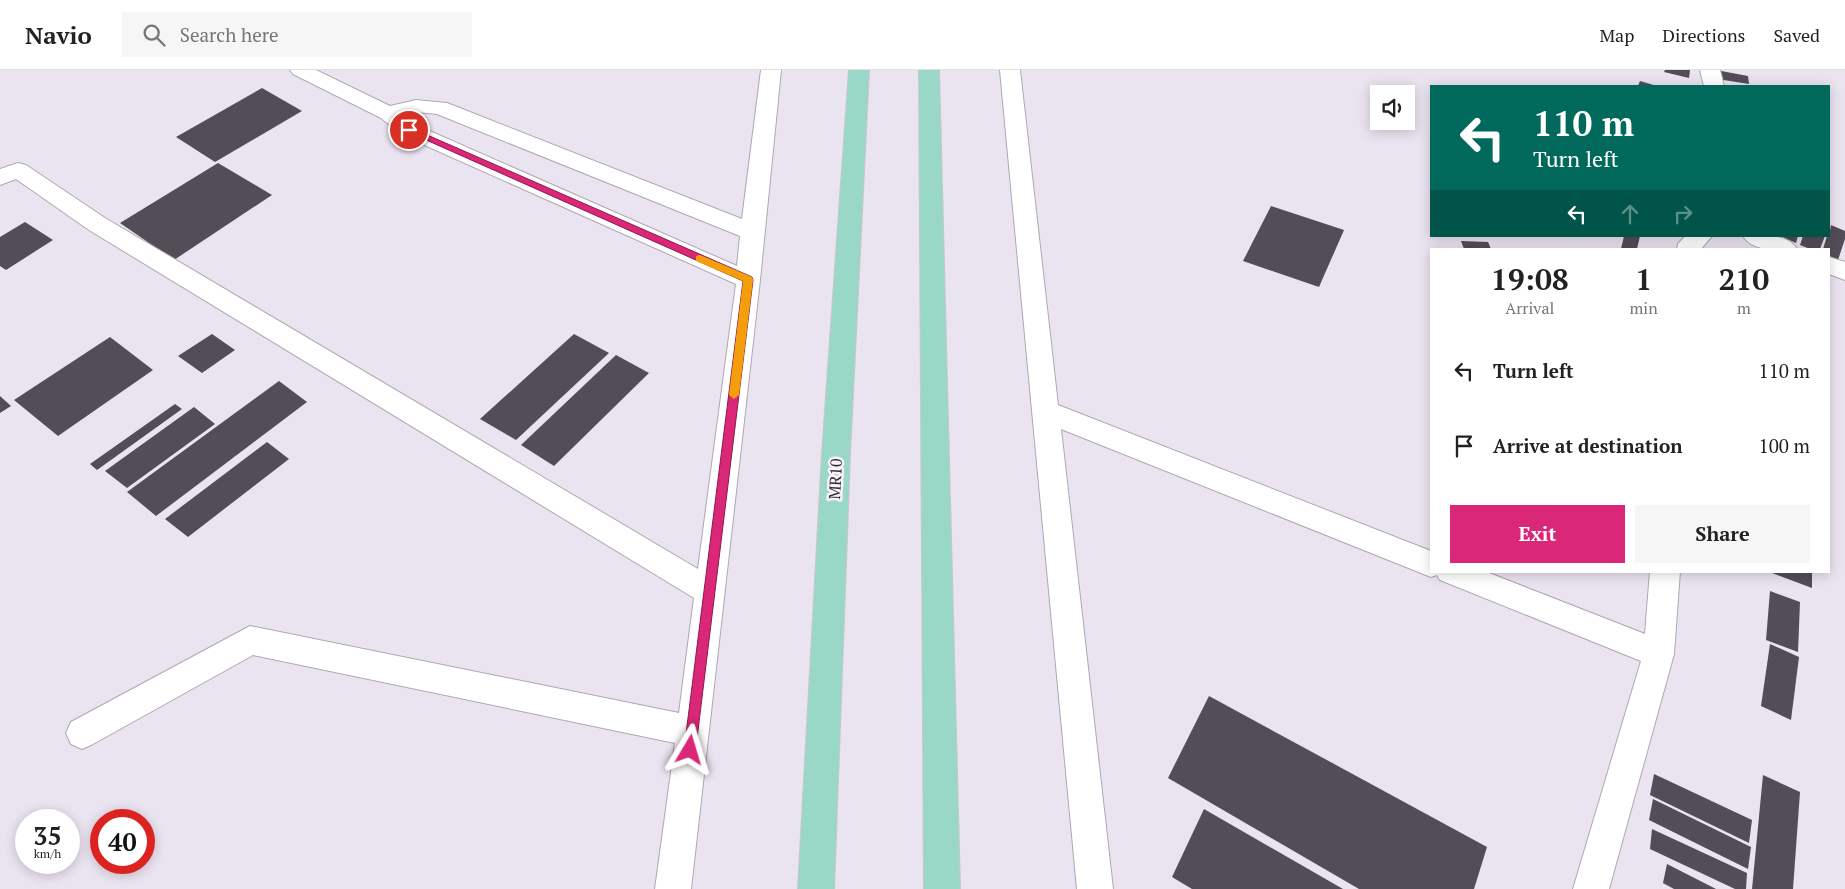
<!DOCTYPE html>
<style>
:root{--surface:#fff;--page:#f6f6f6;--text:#222;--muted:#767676;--line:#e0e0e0;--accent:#db2777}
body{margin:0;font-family:"PT Serif",serif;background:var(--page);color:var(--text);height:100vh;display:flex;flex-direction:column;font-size:19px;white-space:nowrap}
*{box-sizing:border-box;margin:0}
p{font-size:16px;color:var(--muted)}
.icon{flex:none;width:28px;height:28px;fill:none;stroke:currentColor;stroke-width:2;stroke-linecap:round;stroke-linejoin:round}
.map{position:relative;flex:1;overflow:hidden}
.sheet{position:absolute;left:1430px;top:178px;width:400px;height:325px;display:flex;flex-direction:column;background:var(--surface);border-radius:0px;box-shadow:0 2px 12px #0003}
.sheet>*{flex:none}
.top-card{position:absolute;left:1430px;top:15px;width:400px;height:152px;border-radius:0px;box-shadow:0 2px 12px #0003;background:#00695c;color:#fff;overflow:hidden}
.controls{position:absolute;left:1370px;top:15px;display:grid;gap:10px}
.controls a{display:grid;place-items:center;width:45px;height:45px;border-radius:0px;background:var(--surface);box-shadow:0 2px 12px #0003;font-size:25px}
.speed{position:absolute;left:15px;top:739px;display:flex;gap:10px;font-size:25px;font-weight:700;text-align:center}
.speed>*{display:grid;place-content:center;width:65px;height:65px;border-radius:50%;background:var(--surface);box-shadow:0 2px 12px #0003;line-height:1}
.speed small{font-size:12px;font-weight:400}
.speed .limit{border:8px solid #d22;background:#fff;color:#111}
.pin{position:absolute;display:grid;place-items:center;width:42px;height:42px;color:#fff;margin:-21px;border:2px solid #fff;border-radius:50%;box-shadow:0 1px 5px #0007}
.me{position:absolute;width:55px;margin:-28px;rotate:7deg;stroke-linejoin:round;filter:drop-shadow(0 0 4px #0008)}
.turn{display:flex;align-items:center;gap:18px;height:105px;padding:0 20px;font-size:22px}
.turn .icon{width:65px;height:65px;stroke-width:2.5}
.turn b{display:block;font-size:35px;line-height:42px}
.lanes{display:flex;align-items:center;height:48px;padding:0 20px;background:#0003;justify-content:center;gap:25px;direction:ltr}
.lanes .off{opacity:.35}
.eta{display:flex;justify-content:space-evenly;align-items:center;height:85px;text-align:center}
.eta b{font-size:30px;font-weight:800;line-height:35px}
.action{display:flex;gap:10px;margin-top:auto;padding:10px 20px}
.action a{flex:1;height:58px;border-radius:0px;background:var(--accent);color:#fff;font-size:20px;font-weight:800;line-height:58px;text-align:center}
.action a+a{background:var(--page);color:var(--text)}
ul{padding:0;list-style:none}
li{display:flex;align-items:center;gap:15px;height:75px;padding:0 20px}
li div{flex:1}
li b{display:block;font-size:19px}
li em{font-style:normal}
header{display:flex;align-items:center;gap:30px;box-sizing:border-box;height:70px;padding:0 25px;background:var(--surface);border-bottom:1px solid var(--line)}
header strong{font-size:24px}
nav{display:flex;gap:28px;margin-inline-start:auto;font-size:18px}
.search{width:350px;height:45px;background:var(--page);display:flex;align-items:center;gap:12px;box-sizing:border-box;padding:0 18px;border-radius:0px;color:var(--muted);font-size:19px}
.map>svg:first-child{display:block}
</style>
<header>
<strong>Navio</strong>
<div class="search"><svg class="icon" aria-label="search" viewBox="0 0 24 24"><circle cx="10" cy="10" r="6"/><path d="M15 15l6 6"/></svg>Search here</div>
<nav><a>Map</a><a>Directions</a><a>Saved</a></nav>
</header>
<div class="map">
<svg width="1845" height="819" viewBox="0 0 1845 819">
<rect width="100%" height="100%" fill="#eae3f0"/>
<!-- building -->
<g fill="#534d58">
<path d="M1665 0H1690L1689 8 1664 2Z"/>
<path d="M1716 0 1748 6 1749 14 1717 9Z"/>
<path d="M1640 11 1657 16H1638Z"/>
<path d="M262 18 302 41 215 92 176 67Z"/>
<path d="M218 93 272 125 174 190 120 153Z"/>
<path d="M1271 136 1344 160 1319 217 1243 191Z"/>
<path d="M25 152 53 170 6 200 0 196V167Z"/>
<path d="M1831 155 1845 161V169L1838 190 1829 186V179H1823L1827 166H1829Z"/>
<path d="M1624 166H1640L1637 179H1621Z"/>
<path d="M1780 166H1798L1796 173Z"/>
<path d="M1803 166H1825L1820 179H1810L1800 175Z"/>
<path d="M1461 171 1488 172 1491 179H1464Z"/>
<path d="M212 264 235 280 202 303 178 286Z"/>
<path d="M574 264 609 283 516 370 480 349Z"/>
<path d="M110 267 153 300 58 366 14 330Z"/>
<path d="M616 285 649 303 554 396 521 375Z"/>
<path d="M279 311 307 332 156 446 127 422Z"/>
<path d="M0 326 11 336 0 343Z"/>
<path d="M175 334 182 339 97 400 90 394Z"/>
<path d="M194 337 215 354 127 418 105 401Z"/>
<path d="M267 372 289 389 188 467 165 449Z"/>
<path d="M1767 501H1812V518Z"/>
<path d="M1770 521 1800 532 1798 582 1766 570Z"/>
<path d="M1770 574 1799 587 1791 650 1761 636Z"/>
<path d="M1209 626 1487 777 1474 819H1359L1168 708Z"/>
<path d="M1654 704 1752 750 1749 773 1650 725Z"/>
<path d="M1763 705 1800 722 1793 819H1752Z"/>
<path d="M1653 729 1751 777 1748 799 1649 750Z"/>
<path d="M1204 739 1343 819H1192L1172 807Z"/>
<path d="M1652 759 1747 803 1746 819H1735L1650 779Z"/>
<path d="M1667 794 1716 819H1674L1663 813Z"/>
</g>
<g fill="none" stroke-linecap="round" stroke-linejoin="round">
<!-- minor casing -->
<g stroke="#afa7b3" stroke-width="2">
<g id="minor">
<path d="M290 0H316L390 36 416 30 447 33 742 149 761 0H781L760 210 691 819H655L675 673 253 585 93 674 82 679 71 674 66 663 71 652 250 556 679 643 694 528 89 160 16 109 0 115V99L18 93 26 95 105 148 698 499 736 214 402 65 381 48 293 4ZM416 42 437 44 740 166 737 196 416 55 404 45Z"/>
<path d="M1000 0H1020L1058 335 1431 481V501H1484L1645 564 1650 501H1680L1674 584 1609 819H1573L1641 591 1440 510 1437 505 1431 507 1061 359 1113 819H1077Z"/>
<path d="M1700 0H1720L1724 16H1704Z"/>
<path d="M1685 166H1712L1701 179H1677L1678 174Z"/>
<path d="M1743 166C1760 166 1787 162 1797 179 1780 179 1753 183 1743 166Z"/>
<path d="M1829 187 1845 192V210L1829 204Z"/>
</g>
</g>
<!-- major casing -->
<g stroke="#c8c8c9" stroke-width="2">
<g id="major">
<path d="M849 0H869L850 384 834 819H798L822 384Z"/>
<path d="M919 0H939L960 819H924Z"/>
</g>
</g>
<!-- minor -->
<use href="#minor" fill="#fff" fill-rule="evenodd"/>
<!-- major -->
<use href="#major" fill="#99d7c7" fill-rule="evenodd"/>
</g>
<!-- route -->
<path fill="#db2777" stroke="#8e194d" d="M409 57 752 207 753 210 695 685 690 687 686 685 684 680 743 211 406 61 405 60Z"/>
<!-- slow -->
<path fill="#f59e0b" d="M700 185 752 207 753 210 739 325 734 329 729 325 743 211 696 191V186Z"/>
<g text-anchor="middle" stroke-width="5" stroke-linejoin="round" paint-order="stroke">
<!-- street labels -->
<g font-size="16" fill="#2d2a2e" stroke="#f8f0fd">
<text transform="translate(835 409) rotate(-87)" y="6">MR10</text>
</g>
</g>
</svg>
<div class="controls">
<a><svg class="icon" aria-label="sound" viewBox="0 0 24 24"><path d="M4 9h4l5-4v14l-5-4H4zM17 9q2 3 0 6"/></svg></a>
</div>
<div class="speed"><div>35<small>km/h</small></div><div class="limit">40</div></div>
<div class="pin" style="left:409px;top:60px;background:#d93025"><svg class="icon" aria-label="arrive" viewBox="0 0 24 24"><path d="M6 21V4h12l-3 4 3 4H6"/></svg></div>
<svg class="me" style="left:690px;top:680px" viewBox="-20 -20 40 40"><path d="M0-17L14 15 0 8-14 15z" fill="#db2777" stroke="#fff" stroke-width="4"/></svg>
<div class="top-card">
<div class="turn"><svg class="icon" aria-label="left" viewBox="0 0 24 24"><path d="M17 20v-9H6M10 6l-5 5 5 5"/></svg><div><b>110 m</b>Turn left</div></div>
<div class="lanes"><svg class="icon" aria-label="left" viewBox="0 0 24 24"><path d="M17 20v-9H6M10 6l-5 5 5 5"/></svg><svg class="icon off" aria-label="ahead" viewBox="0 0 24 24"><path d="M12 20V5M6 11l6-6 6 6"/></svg><svg class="icon off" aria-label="right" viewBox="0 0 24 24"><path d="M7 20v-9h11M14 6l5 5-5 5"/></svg></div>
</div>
<section class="sheet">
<div class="eta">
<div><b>19:08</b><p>Arrival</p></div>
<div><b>1</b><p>min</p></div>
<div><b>210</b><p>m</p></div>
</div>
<ul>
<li><svg class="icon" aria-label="left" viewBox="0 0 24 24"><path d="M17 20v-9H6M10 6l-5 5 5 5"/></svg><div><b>Turn left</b></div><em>110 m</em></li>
<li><svg class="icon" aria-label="arrive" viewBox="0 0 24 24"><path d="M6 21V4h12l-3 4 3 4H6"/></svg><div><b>Arrive at destination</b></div><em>100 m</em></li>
</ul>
<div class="action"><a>Exit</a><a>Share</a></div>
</section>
</div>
